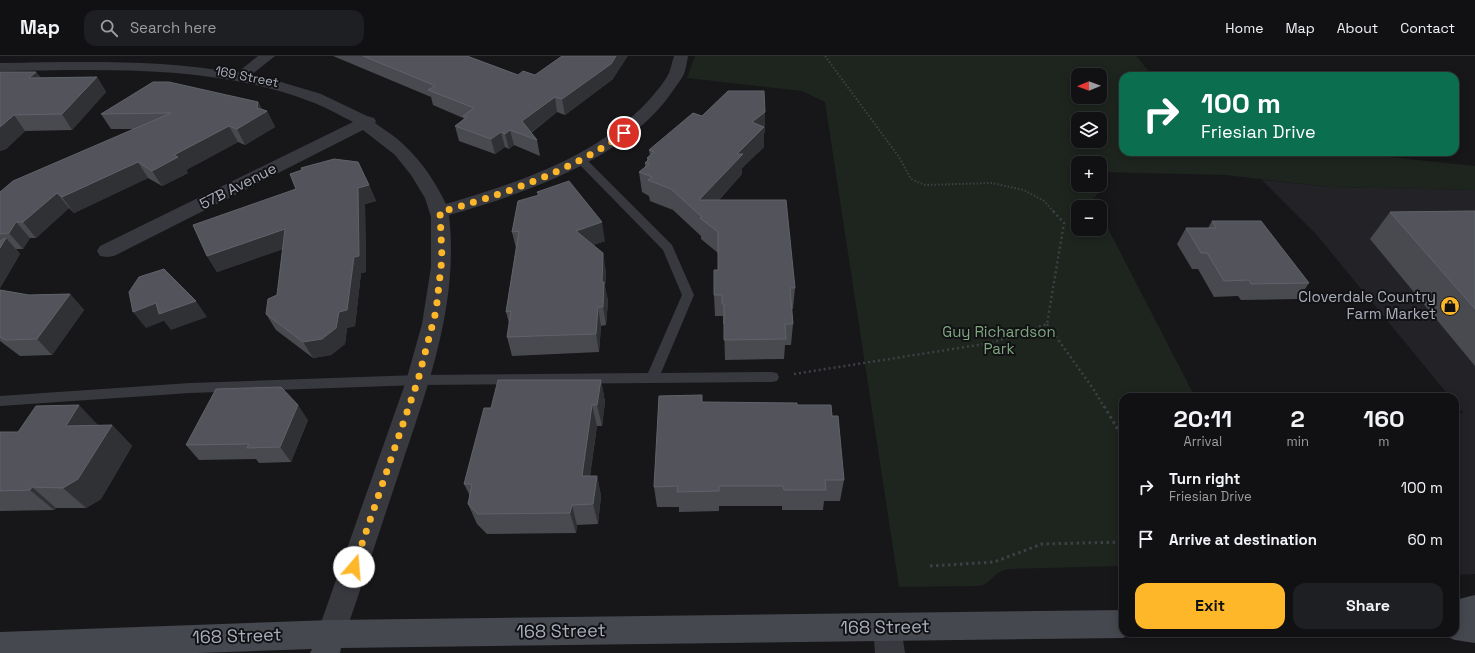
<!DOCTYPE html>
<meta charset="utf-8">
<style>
:root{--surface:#111114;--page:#1e1f22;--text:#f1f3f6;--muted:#9c9da0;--line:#303134;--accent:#ffb72a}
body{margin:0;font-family:"Space Grotesk",sans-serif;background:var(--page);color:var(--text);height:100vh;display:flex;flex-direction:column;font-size:15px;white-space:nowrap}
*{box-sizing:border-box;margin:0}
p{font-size:13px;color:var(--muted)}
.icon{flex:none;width:22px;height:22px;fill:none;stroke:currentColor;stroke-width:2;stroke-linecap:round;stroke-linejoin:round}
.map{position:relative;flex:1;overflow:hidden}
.drawer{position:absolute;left:1119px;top:337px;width:340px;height:244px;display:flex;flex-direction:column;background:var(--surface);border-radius:12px;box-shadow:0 2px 10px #0003,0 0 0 1px var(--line)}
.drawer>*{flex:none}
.top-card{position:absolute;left:1119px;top:16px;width:340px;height:84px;border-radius:12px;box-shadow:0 2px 10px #0003,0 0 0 1px var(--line);background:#0b6e4f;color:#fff;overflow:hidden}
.needle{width:26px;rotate:269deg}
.tools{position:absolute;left:1071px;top:12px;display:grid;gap:8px}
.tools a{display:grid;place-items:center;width:36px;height:36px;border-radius:8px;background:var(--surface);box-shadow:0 2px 10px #0003,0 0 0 1px var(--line);font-size:20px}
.pin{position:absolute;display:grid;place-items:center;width:34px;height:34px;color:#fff;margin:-17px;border:2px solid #fff;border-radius:50%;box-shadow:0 1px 4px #0007}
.me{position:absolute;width:44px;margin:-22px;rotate:18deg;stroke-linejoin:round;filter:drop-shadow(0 0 3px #0008)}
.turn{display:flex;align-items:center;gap:14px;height:84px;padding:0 16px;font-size:18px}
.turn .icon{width:52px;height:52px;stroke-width:2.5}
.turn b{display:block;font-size:28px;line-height:34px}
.eta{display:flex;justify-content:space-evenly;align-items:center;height:68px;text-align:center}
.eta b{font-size:24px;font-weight:600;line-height:28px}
.cta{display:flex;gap:8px;margin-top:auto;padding:8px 16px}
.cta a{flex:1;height:46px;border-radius:12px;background:var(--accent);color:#111;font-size:16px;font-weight:600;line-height:46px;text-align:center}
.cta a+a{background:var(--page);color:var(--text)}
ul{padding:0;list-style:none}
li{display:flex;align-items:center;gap:12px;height:52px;padding:0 16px}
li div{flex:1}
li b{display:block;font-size:15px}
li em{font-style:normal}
header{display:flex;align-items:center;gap:24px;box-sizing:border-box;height:56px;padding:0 20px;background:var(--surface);border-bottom:1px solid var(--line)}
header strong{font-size:19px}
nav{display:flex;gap:22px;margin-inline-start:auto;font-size:14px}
.search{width:280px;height:36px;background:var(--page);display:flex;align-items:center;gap:10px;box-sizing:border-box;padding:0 14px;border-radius:12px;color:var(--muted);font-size:15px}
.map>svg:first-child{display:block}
</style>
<header>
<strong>Map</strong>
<div class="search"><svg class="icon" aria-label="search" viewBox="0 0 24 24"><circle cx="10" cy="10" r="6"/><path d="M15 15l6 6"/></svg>Search here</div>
<nav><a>Home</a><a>Map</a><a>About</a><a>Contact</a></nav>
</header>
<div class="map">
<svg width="1475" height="597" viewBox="0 0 1475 597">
<rect width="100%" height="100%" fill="#17171a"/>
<!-- built -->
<path fill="#232327" d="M1262 124 1329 131 1475 134V518L1455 519V357H1463L1455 347V341H1450L1316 178Z"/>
<!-- green -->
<path fill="#1d251e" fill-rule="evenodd" d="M695 0H1136L1153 20H1123V96H1340L1475 110V134L1329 131 1225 119 1100 116V107H1078V129H1097L1099 136 1093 143 1097 151H1078V173H1100V157L1195 341H1123V510L1011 513C993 514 994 527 979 530L899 531 825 46 802 35 687 22ZM1078 19H1100V41H1078ZM1078 63H1100V85H1078Z"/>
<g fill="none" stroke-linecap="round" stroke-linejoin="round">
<!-- path-far2 -->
<path stroke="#3e4046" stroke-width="2" stroke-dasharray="1.5 2" stroke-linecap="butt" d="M825 0 899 101 911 123 925 129 992 127 1024 134 1044 145 1054 156"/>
<!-- path-far1 -->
<g stroke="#3e4046" stroke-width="2.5" stroke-dasharray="2 3" stroke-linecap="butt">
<path d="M1047 268 1094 334 1104 351"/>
<path d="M794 318 991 287 1047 268 1064 167 1053 155"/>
</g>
<!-- path -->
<g stroke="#3e4046" stroke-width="3" stroke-dasharray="2.5 3.5" stroke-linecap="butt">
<path d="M1104 350 1123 382"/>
<path d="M930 510 994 506 1042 488 1123 486"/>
</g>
<!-- lane -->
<path fill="#38393f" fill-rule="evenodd" d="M581 101 585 102 672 189 694 239 661 317 772 316 777 317 779 321 777 325 772 326 418 329 190 337 0 350V340L190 327 418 319 648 317 682 239 663 194 577 106 576 104Z"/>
<!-- street -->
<g fill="#38393f" fill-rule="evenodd">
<path d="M258 0H275L251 19 271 23 321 38 367 60 374 62 376 65 375 67C386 75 398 82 407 92 423 107 437 129 446 148 517 127 597 101 649 44 656 36 664 27 669 17 671 12 672 6 674 0H688C687 6 686 12 684 18 681 24 676 30 672 36 627 102 524 138 449 159 459 246 429 327 402 408 383 464 365 521 345 578L341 588 331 592 321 588 317 578 406 325 422 268 431 211V161L425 142 411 119 395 99 363 74 114 200 107 201 100 200 97 195 100 190 353 66C339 59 324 50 309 45 212 8 102 14 0 15V7C79 6 159 3 237 17Z"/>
<path d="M887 557 897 561 901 571 905 597H875L873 571 877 561Z"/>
</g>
<!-- secondary -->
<g fill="#46484f" fill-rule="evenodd">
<path d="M1475 539V587L1455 584 1445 580 1444 577H1455V544Z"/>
<path d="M1123 554V577H1133L1123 582 341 592 340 597H310L312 593 198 597H0V576L331 564Z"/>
</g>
</g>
<!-- wall -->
<g fill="#484a4f">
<path d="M333 0H467L518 19H535L613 23 565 59 557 56 531 77 537 84 540 100 514 89 509 93 505 91 495 98 459 85 455 70 464 63 463 62 433 49 431 41Z"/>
<path d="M0 16H36L41 22 97 21 106 36 72 74 25 75 6 93 0 95Z"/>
<path d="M258 46 262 53 267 55 275 71 245 89 238 86 186 114 188 117 162 130 148 122 74 157 69 152 36 182H30L23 193H16L20 198 0 232V136L134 73H111L101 58Z"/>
<path d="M765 56V76L764 77V91L742 112V118L719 144 795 232 793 253H791L793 268 791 289H785L784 303 725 304 724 268H723V260H715L714 239 718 214V197L701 183V180L673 154 650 145 649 140 642 136 639 116 645 111V107L647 105V102L650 99 649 94 702 60Z"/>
<path d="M302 114 369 129 376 145 365 148 366 216 361 217 355 270 347 272 345 288 331 299 313 302 276 274 266 258 277 239 283 193 217 216 207 200 296 133Z"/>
<path d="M537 136 605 185 593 189 606 215 605 231 608 245 606 269 601 270 599 296 512 300 507 281 509 267 506 256 516 192 512 176 538 139Z"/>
<path d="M1475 155V310L1370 183 1390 156Z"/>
<path d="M1212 165 1309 227 1298 243 1241 244 1238 240 1214 241 1198 213H1192L1177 188 1186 172H1208Z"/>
<path d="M0 234 29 239 70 238 84 254 52 299 20 300 0 285Z"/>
<path d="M601 324 605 346 602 370H597L590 420H597L601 440 598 468 577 469 576 477 487 478 477 468 468 448 470 440 464 428 491 352Z"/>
<path d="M702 339V346L797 349 832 360 844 424 840 445H824L823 454H782V450H719V455L679 456V451H657L654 431Z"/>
<path d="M308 364 291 406 259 407 256 403 199 404 186 389Z"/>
<path d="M112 369 132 390 101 443 86 452H56L54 454 0 455V376H18L99 370Z"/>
</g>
<!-- shaded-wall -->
<g fill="#303135">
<path d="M616 0H628L613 23 565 59 562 43Z"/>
<path d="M36 16 47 31 29 22Z"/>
<path d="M97 21 106 36 72 74 62 58Z"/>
<path d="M555 41 557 56 526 80 522 65Z"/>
<path d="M258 46 264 58 267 55 275 71 245 89 237 73 257 52Z"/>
<path d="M765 56V76L764 77V91L742 112V118L702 162 699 144 737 98 752 66Z"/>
<path d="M14 59 25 75 6 93 0 95V71Z"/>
<path d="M229 70 238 86 186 114 188 117 162 130 152 115 174 99Z"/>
<path d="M510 74 514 89 509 93 505 78Z"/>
<path d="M501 76 505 91 495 98 491 83Z"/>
<path d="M138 106 148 122 74 157 62 141Z"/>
<path d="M369 129 376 145 365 148 366 216 361 217 355 270 347 272 345 288 331 299 313 302 303 286 358 132Z"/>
<path d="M57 137 69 152 36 182 23 166Z"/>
<path d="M16 166 30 182 23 193 9 177Z"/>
<path d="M602 166 605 185 580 194 576 175Z"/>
<path d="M285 173 294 189 217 216 207 200Z"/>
<path d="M6 182 20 198 0 232V192Z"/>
<path d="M603 197 606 215 605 231 608 245 606 269 603 251 602 226Z"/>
<path d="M70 238 84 254 52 299 37 283Z"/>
<path d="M196 245 207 261 171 274 164 265 146 272 133 256 156 247Z"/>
<path d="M598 251 601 270 599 296 596 278Z"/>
<path d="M601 324 605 346 602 370 597 349Z"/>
<path d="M79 349 100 371 66 370Z"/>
<path d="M298 349 308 364 291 406 280 391Z"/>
<path d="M592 349 597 370 587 440 582 420Z"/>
<path d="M112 369 132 390 101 443 86 452 63 432Z"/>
<path d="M597 420 601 440 598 468 593 448Z"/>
<path d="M32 431 56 452 54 454 30 434Z"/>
<path d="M572 449 577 469 576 477 570 457Z"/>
</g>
<!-- building -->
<g fill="#53545b" stroke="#60626a">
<path d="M363 0H467L518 19 523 15 535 19 562 0H616L611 8 562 43 555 41 522 65 537 84 510 74 505 78 501 76 491 83 455 70 467 61 463 60 474 52 428 34 435 30 431 28Z"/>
<path d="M0 16H36L29 22 97 21 62 58 14 59 0 71Z"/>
<path d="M153 26H169L258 46 257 52 267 55 237 73 229 70 174 99 178 101 152 115 138 106 62 141 57 137 23 166H16L9 177 0 178V136L13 125 171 57 101 58Z"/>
<path d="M728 35H764L765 56 752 66 764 71 737 98H743L699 144H786L795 232H790L793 268H785L786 283 724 284V248H722V239H714V214H718V176L700 162 702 161 671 133 648 124 652 121 639 116 649 108 645 107 649 103 647 102 654 96 649 94 693 57 702 60Z"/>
<path d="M334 103 358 106 369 129 358 132 359 200 354 201 347 254 339 256 336 272 322 283 303 286 266 258 268 243 277 239 285 173 207 200 193 169 296 133 290 118 302 114 301 112Z"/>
<path d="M569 125 602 166 576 175 603 197 602 226H604L603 251H598L596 278 507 281 511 255 506 256 519 175 512 176 518 145 539 139 537 136Z"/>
<path d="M1475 155V253L1390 156Z"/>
<path d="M1212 165H1261L1309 227 1251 228 1249 224 1224 225 1207 197H1201L1186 172H1216Z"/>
<path d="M6 182 0 192V185Z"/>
<path d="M164 213 196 245 159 258 156 247 133 256 129 236 139 221Z"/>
<path d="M0 234 29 239 70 238 37 283 5 284 0 281Z"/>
<path d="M498 324H601L597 349H592L582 420H597L593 448 572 449 570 457 478 458 468 448 472 428H464L484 352H491Z"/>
<path d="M281 331 298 349 280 391 247 392 249 388 186 389 216 333Z"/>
<path d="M702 339V346L797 347V349H831L832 360H838L844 424H825L826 434H784L783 430H719V435L677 436 678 430 654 431 659 340Z"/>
<path d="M79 349 66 370 112 369 78 423 63 432 32 431 30 434 0 435V376H18L36 350Z"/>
</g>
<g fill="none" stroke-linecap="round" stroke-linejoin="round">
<!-- route -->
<path stroke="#ffb72a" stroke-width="7" stroke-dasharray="0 12.6" d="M354 511 418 324 436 255 442 202 440 156C499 140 575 114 624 77"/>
</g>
<!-- icons -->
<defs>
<g id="shop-disc" transform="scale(1)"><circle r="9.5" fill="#ffb72a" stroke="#121215"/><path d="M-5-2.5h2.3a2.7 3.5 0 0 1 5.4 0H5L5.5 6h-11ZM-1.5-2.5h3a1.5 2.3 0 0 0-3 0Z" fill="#111"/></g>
</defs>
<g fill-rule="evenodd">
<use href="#shop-disc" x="1450" y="250"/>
</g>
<g text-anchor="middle" stroke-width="4" stroke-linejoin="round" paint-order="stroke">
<!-- far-street labels -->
<g font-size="13" fill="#a9aebb" stroke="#121215">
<text transform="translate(247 20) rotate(11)" y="5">169 Street</text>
</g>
<!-- street labels -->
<g font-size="15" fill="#a9aebb" stroke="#121215">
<text transform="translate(238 130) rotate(-27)" y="5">57B Avenue</text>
</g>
<!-- poi labels -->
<g font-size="15" fill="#a9aebb" stroke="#121215" text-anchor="end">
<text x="1436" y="246">Cloverdale Country<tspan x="1436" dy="17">Farm Market</tspan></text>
</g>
<!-- park labels -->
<g font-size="15" fill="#7ea780" stroke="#121215">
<text x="999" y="281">Guy Richardson<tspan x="999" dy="17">Park</tspan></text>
</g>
<!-- near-street labels -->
<g font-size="18" fill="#a9aebb" stroke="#121215">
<text transform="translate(885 571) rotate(-1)" y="6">168 Street</text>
<text transform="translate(561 575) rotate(-1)" y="6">168 Street</text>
<text transform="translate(237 580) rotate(-2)" y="6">168 Street</text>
</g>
</g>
</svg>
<div class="tools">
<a><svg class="needle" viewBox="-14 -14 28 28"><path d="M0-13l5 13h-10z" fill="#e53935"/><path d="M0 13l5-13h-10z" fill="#9c9da0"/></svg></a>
<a><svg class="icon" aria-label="layers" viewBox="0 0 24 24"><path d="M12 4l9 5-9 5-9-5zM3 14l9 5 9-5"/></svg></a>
<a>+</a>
<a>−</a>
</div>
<div class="pin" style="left:624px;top:77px;background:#d93025"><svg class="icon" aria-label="arrive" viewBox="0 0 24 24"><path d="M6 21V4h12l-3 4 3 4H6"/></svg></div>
<svg class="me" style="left:354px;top:511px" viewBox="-20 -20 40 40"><circle r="19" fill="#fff"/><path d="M0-13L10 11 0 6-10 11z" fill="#ffb72a"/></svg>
<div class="top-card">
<div class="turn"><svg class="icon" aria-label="right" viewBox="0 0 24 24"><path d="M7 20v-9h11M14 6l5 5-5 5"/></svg><div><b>100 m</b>Friesian Drive</div></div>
</div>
<section class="drawer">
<div class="eta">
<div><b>20:11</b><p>Arrival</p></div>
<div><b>2</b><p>min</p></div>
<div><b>160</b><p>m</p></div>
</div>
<ul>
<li><svg class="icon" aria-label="right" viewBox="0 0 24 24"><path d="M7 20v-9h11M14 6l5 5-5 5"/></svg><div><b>Turn right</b><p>Friesian Drive</p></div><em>100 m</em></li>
<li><svg class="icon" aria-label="arrive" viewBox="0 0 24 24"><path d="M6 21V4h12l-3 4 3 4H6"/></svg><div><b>Arrive at destination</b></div><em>60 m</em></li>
</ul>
<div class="cta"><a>Exit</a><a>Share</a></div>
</section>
</div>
